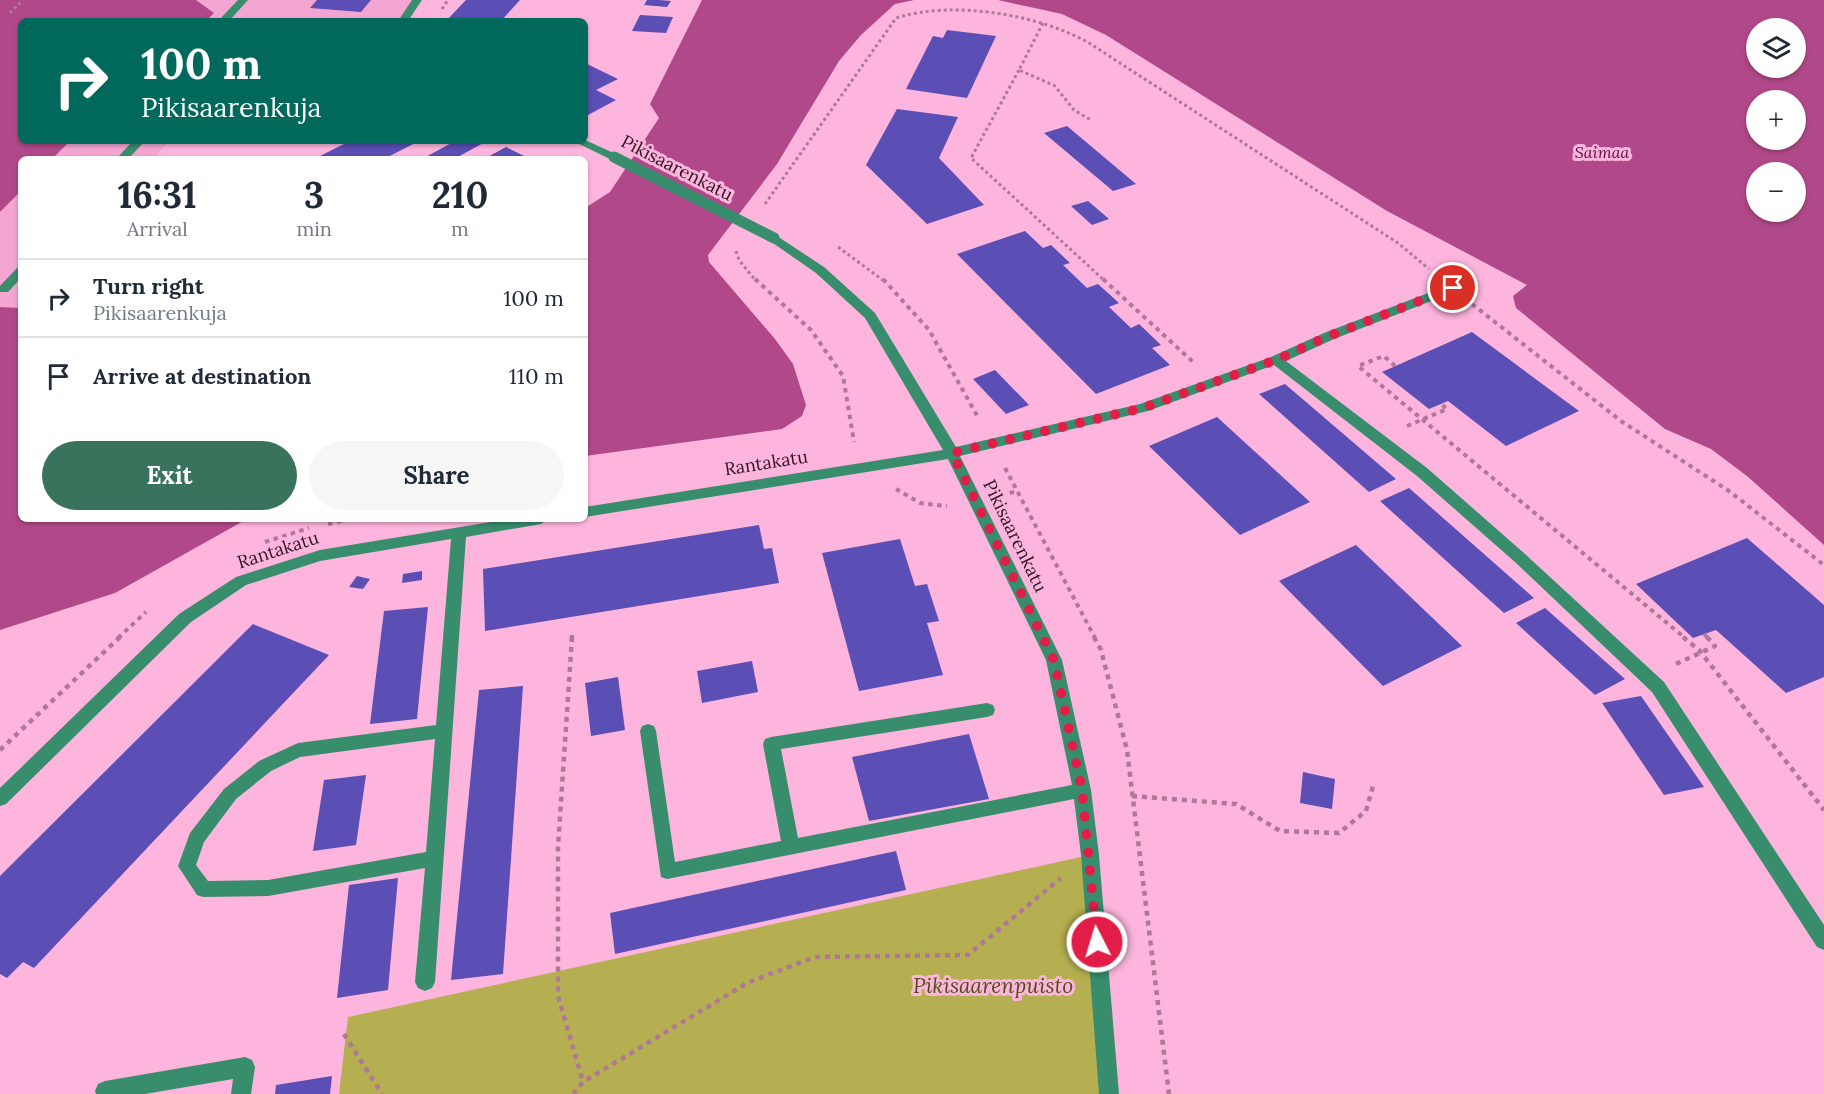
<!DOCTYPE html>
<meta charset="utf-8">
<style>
:root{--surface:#fff;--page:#f6f6f7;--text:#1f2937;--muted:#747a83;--line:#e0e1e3;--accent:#39735b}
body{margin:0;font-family:Lora,serif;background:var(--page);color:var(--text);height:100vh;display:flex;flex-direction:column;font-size:22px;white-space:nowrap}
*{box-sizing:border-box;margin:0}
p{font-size:20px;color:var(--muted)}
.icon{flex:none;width:33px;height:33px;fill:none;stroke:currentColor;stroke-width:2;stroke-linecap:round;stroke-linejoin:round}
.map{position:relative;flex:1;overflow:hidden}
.panel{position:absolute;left:18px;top:156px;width:570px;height:366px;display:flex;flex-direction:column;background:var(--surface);border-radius:9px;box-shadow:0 2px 4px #0004}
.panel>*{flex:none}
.banner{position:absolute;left:18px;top:18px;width:570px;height:126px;border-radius:9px;box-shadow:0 2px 4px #0004;background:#00695c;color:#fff;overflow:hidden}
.fabs{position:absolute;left:1746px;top:18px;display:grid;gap:12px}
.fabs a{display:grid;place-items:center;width:60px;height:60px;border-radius:50%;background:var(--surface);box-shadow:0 2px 4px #0004;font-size:30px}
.pin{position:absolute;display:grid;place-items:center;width:51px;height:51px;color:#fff;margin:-26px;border:3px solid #fff;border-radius:50%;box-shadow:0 2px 6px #0007}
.me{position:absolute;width:66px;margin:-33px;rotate:355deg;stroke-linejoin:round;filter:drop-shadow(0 0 4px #0008)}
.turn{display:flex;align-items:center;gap:21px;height:126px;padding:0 24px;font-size:27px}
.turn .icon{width:78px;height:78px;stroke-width:2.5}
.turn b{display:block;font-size:42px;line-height:51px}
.eta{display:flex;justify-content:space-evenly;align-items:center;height:102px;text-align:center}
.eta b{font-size:36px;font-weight:700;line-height:42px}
.cta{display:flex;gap:12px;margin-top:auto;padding:12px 24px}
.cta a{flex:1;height:69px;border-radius:36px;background:var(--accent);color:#fff;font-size:24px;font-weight:700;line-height:69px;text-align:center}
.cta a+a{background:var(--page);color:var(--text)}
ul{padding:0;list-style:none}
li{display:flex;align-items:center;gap:18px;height:78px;padding:0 24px;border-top:2px solid var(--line)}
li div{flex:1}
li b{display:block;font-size:22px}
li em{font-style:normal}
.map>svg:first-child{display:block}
</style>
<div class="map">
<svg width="1824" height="1094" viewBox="0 0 1824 1094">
<rect width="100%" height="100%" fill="#fdb5dd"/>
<!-- built -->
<g fill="#f4a5d2">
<path d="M196 0H417L403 21H206L213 13Z"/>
<path d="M70 141H169L153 159H52Z"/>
<path d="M21 191V308L0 307V213Z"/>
</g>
<!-- green -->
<path fill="#b6af51" d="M1090 855 1109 1094H339L348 1017Z"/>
<!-- water -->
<g fill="#b14889" fill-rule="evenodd">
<path d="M0 0H196L214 13 206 21H21V141H70L52 159H21V191L0 212Z"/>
<path d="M702 0H914L895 4 861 35 839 61 777 164 708 255 709 262 775 339 793 364 806 405 802 416 782 429 585 456V208L610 192 659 118 650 104Z"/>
<path d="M998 0H1824V545L1747 476 1711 449 1665 429 1516 308 1513 296 1527 285 1387 211 1106 35 1062 14ZM1756 28H1796V68H1756ZM1796 100V140H1756V100ZM1756 172H1796V212H1756Z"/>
<path d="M0 307 21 308V519H247L115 593 0 630Z"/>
</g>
<!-- building -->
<g fill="#5b4eb4">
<path d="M317 0H371L361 12 310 8Z"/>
<path d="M466 0H520L501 21H446Z"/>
<path d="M647 0H659L671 1 667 7 644 5Z"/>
<path d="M640 15 673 17 666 33 632 31Z"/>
<path d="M947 30 996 36 967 98 906 89 933 36 943 38Z"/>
<path d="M585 63 618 79 596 90 616 100 588 115 585 114Z"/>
<path d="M897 109 958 117 939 158 984 205 927 224 866 165Z"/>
<path d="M1067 126 1136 184 1113 191 1044 133Z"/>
<path d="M350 141H419L384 159H314Z"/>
<path d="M455 141H487L454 159H422Z"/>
<path d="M506 147 530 159H484Z"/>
<path d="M1088 201 1109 219 1092 225 1071 206Z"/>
<path d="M1025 231 1043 248 1051 245 1070 263 1063 265 1087 288 1098 284 1119 303 1109 307 1131 328 1139 324 1161 345 1152 348 1170 365 1096 394 957 254Z"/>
<path d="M1472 332 1579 411 1506 446 1448 401 1429 409 1382 372Z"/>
<path d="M995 370 1029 405 1006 414 973 379Z"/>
<path d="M1285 384 1396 479 1369 492 1259 394Z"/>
<path d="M1217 417 1310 502 1240 535 1149 446Z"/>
<path d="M1409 488 1534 598 1504 613 1380 501Z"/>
<path d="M759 525 764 549 772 548 779 583 485 631 483 569Z"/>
<path d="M1747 538 1824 605V677L1786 693 1716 630 1693 638 1636 584Z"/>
<path d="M900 539 915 586 927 584 939 621 927 623 943 675 859 691 822 553Z"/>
<path d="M1356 545 1462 646 1383 686 1279 581Z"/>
<path d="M422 571V580L402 583 403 574Z"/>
<path d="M357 576 370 579 363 589 349 587Z"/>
<path d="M428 607 417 719 370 724 384 611Z"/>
<path d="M1545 608 1625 679 1595 695 1516 623Z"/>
<path d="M253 624 329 655 34 968 23 962 7 978 0 974V876Z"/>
<path d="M752 661 758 692 702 703 697 671Z"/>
<path d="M618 677 625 730 591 736 585 683Z"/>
<path d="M523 686 503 974 451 980 479 690Z"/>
<path d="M1641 696 1704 787 1664 795 1602 703Z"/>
<path d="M969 734 989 799 869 821 852 757Z"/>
<path d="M1303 772 1335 779 1332 809 1300 803Z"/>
<path d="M366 775 356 845 313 851 324 780Z"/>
<path d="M896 851 906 890 615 954 610 913Z"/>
<path d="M398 878 388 990 337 998 349 885Z"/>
<path d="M332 1076 330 1094H275L276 1085Z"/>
</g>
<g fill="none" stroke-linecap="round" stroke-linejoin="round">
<!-- path-far2 -->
<g stroke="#ae7896" stroke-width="3" stroke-dasharray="3 3" stroke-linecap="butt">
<path d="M442 9 448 0"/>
<path d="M10 13 23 0"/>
<path d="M1043 23 1019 70 1055 86 1074 110 1091 120"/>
<path d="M1019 70 971 158 1105 281"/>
<path d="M765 204 896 18C952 0 1038 14 1089 43L1398 243 1429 269"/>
<path d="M838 247 884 281"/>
<path d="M736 251 739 260 756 281"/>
</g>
<!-- path-far1 -->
<g stroke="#ae7896" stroke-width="4" stroke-dasharray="4.5 4.5" stroke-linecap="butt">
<path d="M755 279 811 330 843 376 854 442"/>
<path d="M883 279 929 330 979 419"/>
<path d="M1103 279 1193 362"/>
<path d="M1472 304 1621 421 1729 491 1824 565"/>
<path d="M1395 366 1384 356 1358 366 1685 638"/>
<path d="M1407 426 1447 409 1441 404"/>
<path d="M1005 468 1095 638"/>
<path d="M896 489 920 503 947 506"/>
<path d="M1001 495 1018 491"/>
<path d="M328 524 352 519"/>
<path d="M265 542 309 528"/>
<path d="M1704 634 1708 638"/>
<path d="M118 638 146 612"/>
<path d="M572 638V635"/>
</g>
<!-- path -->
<g stroke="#ae7896" stroke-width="4.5" stroke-dasharray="5 5" stroke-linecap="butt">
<path d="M572 637 558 847V996L583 1082"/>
<path d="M1094 637 1101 650 1127 750 1169 1094"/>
<path d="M1683 637 1699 650 1824 810"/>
<path d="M1676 664 1715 646 1707 637"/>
<path d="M0 750 120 637"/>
<path d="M1132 796 1236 804 1280 831 1339 833 1366 811 1373 786"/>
<path d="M344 1034 382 1094"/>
<path d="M573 1094 583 1082 749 982 815 957 968 955 1061 878"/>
</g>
<!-- minor -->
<g fill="#388d6d" fill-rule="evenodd">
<path d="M238 0H248L229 21H218Z"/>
<path d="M412 0H422L408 21H398Z"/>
<path d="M585 140 618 155 620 157 618 159H610L573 141Z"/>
<path d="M133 141H145L128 159H116Z"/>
<path d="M774 234 824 267 875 313 956 447 1140 404 1271 357 1324 333 1449 285H1457V291L1334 339 1286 361 1427 468 1525 554 1664 682 1824 925V950L1817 947 1652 692 1515 562 1417 476 1274 365 1148 411 960 456 1062 660 1091 790 1099 855 1119 1094H1099L1081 855 1074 799 667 879 661 877 640 731 642 726 648 724 654 726 656 731 675 862 781 841 763 744 765 739 771 737 987 703 993 705 995 710 993 715 987 717 781 749 798 838 1072 785 1046 660 948 459 585 517V507L943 450 865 318 816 273 770 241V235Z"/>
<path d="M21 267V278L8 292H0V286L17 268Z"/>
<path d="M509 519H548L541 524 466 537 435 982 432 988 425 991 418 988 415 982 425 868 268 896 203 897 197 895 178 866 190 833 224 789 259 761 298 743 436 725 451 539 320 561 246 585 191 622 6 804 0 806V788L179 614 236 577 320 550ZM435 739 426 852 268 880 208 881 196 865 204 842 236 799 271 771 300 757Z"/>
<path d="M245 1057 252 1060 255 1067 251 1094H231L233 1079 145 1094H96L95 1091 98 1084 105 1081Z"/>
</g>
<!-- minor-bridge -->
<path stroke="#388d6d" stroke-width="11" d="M614 157 774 238"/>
</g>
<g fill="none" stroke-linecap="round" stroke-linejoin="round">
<!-- route -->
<path stroke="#e11d48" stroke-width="10" stroke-dasharray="0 18" d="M1097 942 1082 790 1054 660 952 453 1143 408 1276 360 1329 336 1453 288"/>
</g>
<g text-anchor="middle" stroke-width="6" stroke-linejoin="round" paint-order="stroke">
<!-- far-water labels -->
<g font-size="16" font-style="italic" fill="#57133f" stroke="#fdb5dd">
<text x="1602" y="158">Saimaa</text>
</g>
<!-- street labels -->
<g font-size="18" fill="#311726" stroke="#fdb5dd">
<text transform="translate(677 168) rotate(27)" y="6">Pikisaarenkatu</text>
<text transform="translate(766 463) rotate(-9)" y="6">Rantakatu</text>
<text transform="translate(1015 536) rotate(64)" y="6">Pikisaarenkatu</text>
<text transform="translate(278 550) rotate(-18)" y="6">Rantakatu</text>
</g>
<!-- near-park labels -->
<g font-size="21" font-style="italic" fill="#524e17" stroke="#fdb5dd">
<text x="993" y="993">Pikisaarenpuisto</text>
</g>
</g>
</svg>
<div class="fabs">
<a><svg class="icon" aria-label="layers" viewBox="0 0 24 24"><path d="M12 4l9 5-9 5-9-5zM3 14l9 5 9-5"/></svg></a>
<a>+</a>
<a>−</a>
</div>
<div class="pin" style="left:1453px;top:288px;background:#d93025"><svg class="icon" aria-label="arrive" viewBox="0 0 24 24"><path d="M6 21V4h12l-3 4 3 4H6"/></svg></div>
<svg class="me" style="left:1097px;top:942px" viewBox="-20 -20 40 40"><circle r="17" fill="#e11d48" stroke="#fff" stroke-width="3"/><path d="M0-11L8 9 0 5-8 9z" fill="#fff"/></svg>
<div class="banner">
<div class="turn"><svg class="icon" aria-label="right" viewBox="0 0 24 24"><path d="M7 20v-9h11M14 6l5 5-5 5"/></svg><div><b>100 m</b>Pikisaarenkuja</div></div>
</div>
<section class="panel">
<div class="eta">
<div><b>16:31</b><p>Arrival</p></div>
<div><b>3</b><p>min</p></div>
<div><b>210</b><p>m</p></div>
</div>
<ul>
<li><svg class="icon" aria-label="right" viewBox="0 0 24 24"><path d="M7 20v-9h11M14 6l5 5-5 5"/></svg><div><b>Turn right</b><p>Pikisaarenkuja</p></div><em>100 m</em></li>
<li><svg class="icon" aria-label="arrive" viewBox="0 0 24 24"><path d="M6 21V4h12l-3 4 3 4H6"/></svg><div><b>Arrive at destination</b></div><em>110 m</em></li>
</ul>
<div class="cta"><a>Exit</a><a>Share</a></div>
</section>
</div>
